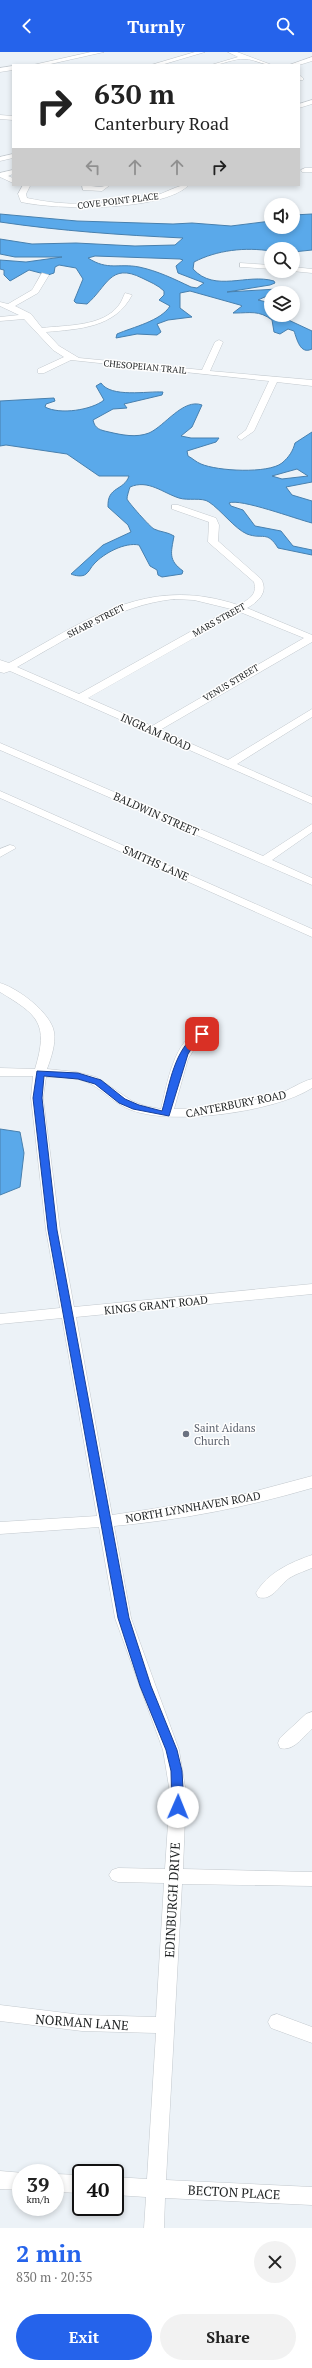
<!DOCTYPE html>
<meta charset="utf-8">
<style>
:root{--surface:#fff;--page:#f2f2f2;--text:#222;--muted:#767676;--accent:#2563eb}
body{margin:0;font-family:"PT Serif",serif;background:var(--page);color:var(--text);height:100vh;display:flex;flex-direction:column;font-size:15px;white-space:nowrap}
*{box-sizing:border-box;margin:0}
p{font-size:13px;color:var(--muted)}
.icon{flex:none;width:22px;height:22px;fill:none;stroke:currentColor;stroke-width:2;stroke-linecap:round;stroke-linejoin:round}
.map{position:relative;height:2176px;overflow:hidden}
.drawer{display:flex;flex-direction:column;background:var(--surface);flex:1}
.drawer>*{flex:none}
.hud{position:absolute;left:12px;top:12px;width:288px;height:122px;border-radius:0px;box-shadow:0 2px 6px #0003;background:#fff;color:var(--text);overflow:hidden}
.tools{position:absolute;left:264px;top:146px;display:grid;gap:8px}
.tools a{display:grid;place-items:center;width:36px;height:36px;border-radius:50%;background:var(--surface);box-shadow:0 2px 6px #0003;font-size:20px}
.speed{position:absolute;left:12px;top:2112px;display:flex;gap:8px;font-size:20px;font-weight:700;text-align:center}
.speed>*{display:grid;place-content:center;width:52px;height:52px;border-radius:50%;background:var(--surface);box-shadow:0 2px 6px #0003;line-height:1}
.speed small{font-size:10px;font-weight:400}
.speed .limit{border:2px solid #111;border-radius:6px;background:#fff;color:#111}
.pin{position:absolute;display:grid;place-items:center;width:34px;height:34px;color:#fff;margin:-17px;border-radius:8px;box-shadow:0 2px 6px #0006}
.me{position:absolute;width:44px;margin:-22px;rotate:1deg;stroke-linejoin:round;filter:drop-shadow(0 0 3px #0008)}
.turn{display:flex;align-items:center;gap:14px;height:84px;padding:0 16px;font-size:18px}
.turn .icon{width:52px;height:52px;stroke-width:2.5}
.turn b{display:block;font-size:28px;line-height:34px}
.lanes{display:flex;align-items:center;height:38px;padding:0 16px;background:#0003;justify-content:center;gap:20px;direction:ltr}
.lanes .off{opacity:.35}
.round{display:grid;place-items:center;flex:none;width:42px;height:42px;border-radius:21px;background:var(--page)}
.headline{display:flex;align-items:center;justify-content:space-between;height:68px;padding:0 16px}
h1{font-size:24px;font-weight:600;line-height:30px;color:var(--accent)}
.button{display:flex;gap:8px;margin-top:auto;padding:8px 16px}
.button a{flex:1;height:46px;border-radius:24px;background:var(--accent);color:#fff;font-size:16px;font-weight:600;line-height:46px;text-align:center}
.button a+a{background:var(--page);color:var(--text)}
header{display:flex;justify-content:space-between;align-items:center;height:52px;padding:0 16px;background:var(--accent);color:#fff;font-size:18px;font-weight:600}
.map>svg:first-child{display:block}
</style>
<header><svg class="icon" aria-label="back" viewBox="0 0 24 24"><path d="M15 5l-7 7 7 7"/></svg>Turnly<svg class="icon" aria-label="search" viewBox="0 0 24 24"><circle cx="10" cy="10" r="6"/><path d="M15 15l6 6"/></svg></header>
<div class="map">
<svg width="312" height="2176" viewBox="0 0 312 2176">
<rect width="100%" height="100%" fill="#ecf2f7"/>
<!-- water -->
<g fill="#5aa9ea" stroke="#4880ae" fill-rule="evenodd">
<path d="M0 162 77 169 173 172 192 171 231 174 271 169V175H293V163L312 162V198L293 200V197H271V199C245 195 217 198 194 210L193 217C215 241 247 221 274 229L275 231 270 233 227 240 277 237 276 240 258 248 271 251V263H282V265L312 279V297C300 303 297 287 294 279L288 277 280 282 274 280 272 268C259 258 250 261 235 261H233L242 254 240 253 190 239 180 241V256L192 265 168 268 157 272 161 280 157 283 137 282 116 286 117 282C133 275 161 269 170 254L159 248 164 243V239C158 233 150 230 142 226 110 210 107 235 87 252L76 251 74 249 83 227 76 216 59 213 55 215 54 221 48 223 29 218 10 229 4 223V218L0 217V208L26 210 62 205H15L0 202V187L32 192 76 191 135 194 175 193 183 186C121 183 61 179 0 170ZM95 204 180 207 183 208 176 214 178 221 204 231 197 236 191 235C174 227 158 219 139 215 118 211 108 219 88 206Z"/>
<path d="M101 331C111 346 147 339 163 340L162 343 124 352 127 356 113 357 93 368C95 377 100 378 109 380 122 383 136 386 149 381 165 374 183 346 202 353L192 375 181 384 191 386H219L216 390 187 399 188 404C192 406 196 410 201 412 217 419 268 422 282 411 289 405 293 399 295 391L312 380V430L286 435 292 443 312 449V471C296 467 240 446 229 451L231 454 243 458 255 474 281 479 293 494 312 498V503L278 496C267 478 263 488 247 482 235 477 221 458 209 450 202 445 188 449 179 446 163 441 148 427 130 435 129 438 127 444 127 447 128 450 150 475 154 477 160 480 168 480 174 484 171 501 168 508 183 519L182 522 162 525 158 523 157 518 150 514 139 493C125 490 104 501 94 512 91 515 89 520 86 522 83 525 75 524 71 522L103 493 131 480 128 473 108 455C107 434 124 439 129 424H99L67 402 6 393 0 394V349L54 346 55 349 46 352 45 355C60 363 92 358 104 348L96 334ZM297 417 308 424 282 427 272 424Z"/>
<path d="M0 1077 20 1080 24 1101 20 1135 0 1143Z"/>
</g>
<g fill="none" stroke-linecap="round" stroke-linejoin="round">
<!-- minor casing -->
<g stroke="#c3c9ce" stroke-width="1">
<g id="minor">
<path d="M91 0H104L46 13H33Z"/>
<path d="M195 0H205L161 13H151Z"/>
<path d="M228 0H237L272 13C262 13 254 7 245 7 234 6 222 13 211 13L238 5Z"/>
<path d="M312 5V9L299 13H289Z"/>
<path d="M13 14V18L0 20V16Z"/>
<path d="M299 23 303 26V28H299Z"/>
<path d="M312 48V52L299 56V52Z"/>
<path d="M0 63 13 64V68L0 67Z"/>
<path d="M13 102V106L0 109V105Z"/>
<path d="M305 116H312V120H302L301 118Z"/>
<path d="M13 118V122L8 124 13 126V131L0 125V121Z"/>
<path d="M23 133 30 134 26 142 27 146C67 155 114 153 154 144 166 141 176 133 189 133 162 160 57 158 21 150L18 142Z"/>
<path d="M82 133 100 135 110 133 102 139 83 138Z"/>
<path d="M240 211 271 213V217L243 215H240Z"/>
<path d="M293 215 312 217V221L292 219Z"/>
<path d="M42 221 49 223 38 241 15 254 31 262 42 276C66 273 103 275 119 253 122 249 123 245 125 241L132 243C115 276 79 277 46 280L59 294 79 306 202 318 215 290 219 288 223 290 210 319 312 328V334L277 330 254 379 241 388 237 385 246 378 269 329 71 308 44 321H38V317L64 305 53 298 24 267 0 269V265L19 263 0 254V250L8 252 32 238Z"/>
<path d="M172 453H178L216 466 219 473 218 489 261 527C269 540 258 550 247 556L312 583V590L160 678 228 708 312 657V665L237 712 312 745V752L10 619 4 621 0 620V608L9 611C86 569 146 522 238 553 248 548 258 543 254 530L208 490 209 470 172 457ZM174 547 194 548 231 557 79 642 17 615C67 587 117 553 174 547ZM240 560 304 586 152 674 88 646Z"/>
<path d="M0 691 263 804 312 772V780L272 808 312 826V833L0 698Z"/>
<path d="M0 739 312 877V885L0 746Z"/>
<path d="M10 793 14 794 16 796 0 805V797Z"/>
<path d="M0 931C18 936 51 961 54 980 56 992 51 1006 47 1017L76 1020 96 1025 132 1049 145 1054 161 1057C167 1033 174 985 202 978L208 982 198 991 188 1007 174 1057C208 1057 245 1052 278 1042 290 1038 300 1030 312 1027V1036C275 1060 172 1074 131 1058 115 1052 105 1040 91 1032 78 1025 60 1025 46 1025L43 1046 60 1178 74 1255 312 1232V1242L76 1265 112 1463 237 1444 312 1424V1436C247 1455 181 1468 114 1474L131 1566 179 1698 186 1741 183 1817 312 1820V1834L182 1832 166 2128 312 2135V2153L165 2146 164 2176H144L146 2145 115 2143V2125L147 2127 156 1981 82 1979 0 1969V1953L82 1963 156 1965 164 1831 118 1830 112 1828 109 1823 112 1818 118 1816 165 1817 170 1741 163 1698 115 1566 99 1475 0 1482V1470L97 1464 62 1266 0 1272V1262L60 1256 46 1178 31 1046 33 1024H0V1016L35 1017C49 971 38 963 0 940Z"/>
<path d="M312 1503V1516C305 1519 298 1521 291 1525 280 1531 273 1550 258 1545L256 1541C267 1521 291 1510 312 1503Z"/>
<path d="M312 1660V1677C303 1685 293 1700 280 1696L278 1691 280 1686 306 1662Z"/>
<path d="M277 1962 312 1975V1991L271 1976 268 1970 271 1964Z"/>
<path d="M0 2119 24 2121H21V2138L0 2137Z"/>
<path d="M55 2122 81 2123V2141L55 2140Z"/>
</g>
</g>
<!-- minor -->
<use href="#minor" fill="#fff" fill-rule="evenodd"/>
</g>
<!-- route -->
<path fill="#2563eb" stroke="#184099" d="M199 980 206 982 196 990 188 1002 169 1064 133 1057 119 1051 95 1032 78 1027 44 1024 42 1046 57 1178 129 1566 151 1634 177 1698 182 1719 184 1755 178 1760 172 1755 171 1719 166 1698 140 1634 118 1566 48 1178 33 1046 37 1019 78 1021 101 1028 125 1047 139 1053 162 1059C170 1031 174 997 199 980Z"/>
<!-- markers -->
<circle fill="#6b7280" stroke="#fefefe" stroke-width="1.5" cx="186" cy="1382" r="4"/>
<g text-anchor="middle" stroke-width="3" stroke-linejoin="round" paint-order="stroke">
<!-- far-street labels -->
<g font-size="9" fill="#1d2021" stroke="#fefefe">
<text transform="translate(118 149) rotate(-7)" y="3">COVE POINT PLACE</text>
<text transform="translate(145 315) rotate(5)" y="3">CHESOPEIAN TRAIL</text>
<text transform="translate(219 568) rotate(-29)" y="3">MARS STREET</text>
<text transform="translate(96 569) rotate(-27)" y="3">SHARP STREET</text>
<text transform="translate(231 631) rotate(-31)" y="3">VENUS STREET</text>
</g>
<!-- street labels -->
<g font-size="11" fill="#1d2021" stroke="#fefefe">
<text transform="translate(156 680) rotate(24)" y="4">INGRAM ROAD</text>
<text transform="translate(156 762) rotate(24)" y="4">BALDWIN STREET</text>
<text transform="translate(156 811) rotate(24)" y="4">SMITHS LANE</text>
<text transform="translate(236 1052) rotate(-11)" y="4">CANTERBURY ROAD</text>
<text transform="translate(156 1253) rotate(-6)" y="4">KINGS GRANT ROAD</text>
<text transform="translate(193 1455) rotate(-10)" y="4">NORTH LYNNHAVEN ROAD</text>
</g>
<!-- worship labels -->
<g font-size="11" fill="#5b616d" stroke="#fefefe" text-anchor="start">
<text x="194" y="1380">Saint Aidans<tspan x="194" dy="13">Church</tspan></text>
</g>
<!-- near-street labels -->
<g font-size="13" fill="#1d2021" stroke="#fefefe">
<text transform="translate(172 1848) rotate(-87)" y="5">EDINBURGH DRIVE</text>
<text transform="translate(82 1970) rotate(4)" y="5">NORMAN LANE</text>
<text transform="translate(234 2140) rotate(3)" y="5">BECTON PLACE</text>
</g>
</g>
</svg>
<div class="tools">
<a><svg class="icon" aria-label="sound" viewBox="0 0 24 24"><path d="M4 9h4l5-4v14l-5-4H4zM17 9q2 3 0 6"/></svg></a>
<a><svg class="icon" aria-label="search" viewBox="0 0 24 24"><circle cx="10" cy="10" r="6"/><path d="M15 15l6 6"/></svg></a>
<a><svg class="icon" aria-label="layers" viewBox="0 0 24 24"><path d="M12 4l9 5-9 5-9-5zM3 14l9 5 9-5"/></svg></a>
</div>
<div class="speed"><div>39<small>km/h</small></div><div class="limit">40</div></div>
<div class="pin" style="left:202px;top:982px;background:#d93025"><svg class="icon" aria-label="arrive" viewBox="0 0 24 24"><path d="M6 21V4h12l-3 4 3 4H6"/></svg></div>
<svg class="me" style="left:178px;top:1755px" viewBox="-20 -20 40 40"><circle r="19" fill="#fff"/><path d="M0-13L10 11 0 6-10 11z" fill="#2563eb"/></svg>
<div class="hud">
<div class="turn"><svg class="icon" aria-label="right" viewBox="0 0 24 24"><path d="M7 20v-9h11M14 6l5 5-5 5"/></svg><div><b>630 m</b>Canterbury Road</div></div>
<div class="lanes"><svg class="icon off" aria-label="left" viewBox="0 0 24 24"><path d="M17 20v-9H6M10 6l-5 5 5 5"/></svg><svg class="icon off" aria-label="ahead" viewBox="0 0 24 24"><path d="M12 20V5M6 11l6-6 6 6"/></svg><svg class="icon off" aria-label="ahead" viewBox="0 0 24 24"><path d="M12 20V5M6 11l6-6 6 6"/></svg><svg class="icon" aria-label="right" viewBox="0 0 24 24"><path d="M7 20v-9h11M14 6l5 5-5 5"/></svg></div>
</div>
</div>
<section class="drawer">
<div class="headline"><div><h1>2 min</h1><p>830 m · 20:35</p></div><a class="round"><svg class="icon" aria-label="close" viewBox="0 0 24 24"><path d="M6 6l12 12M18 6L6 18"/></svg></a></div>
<div class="button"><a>Exit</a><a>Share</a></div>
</section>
